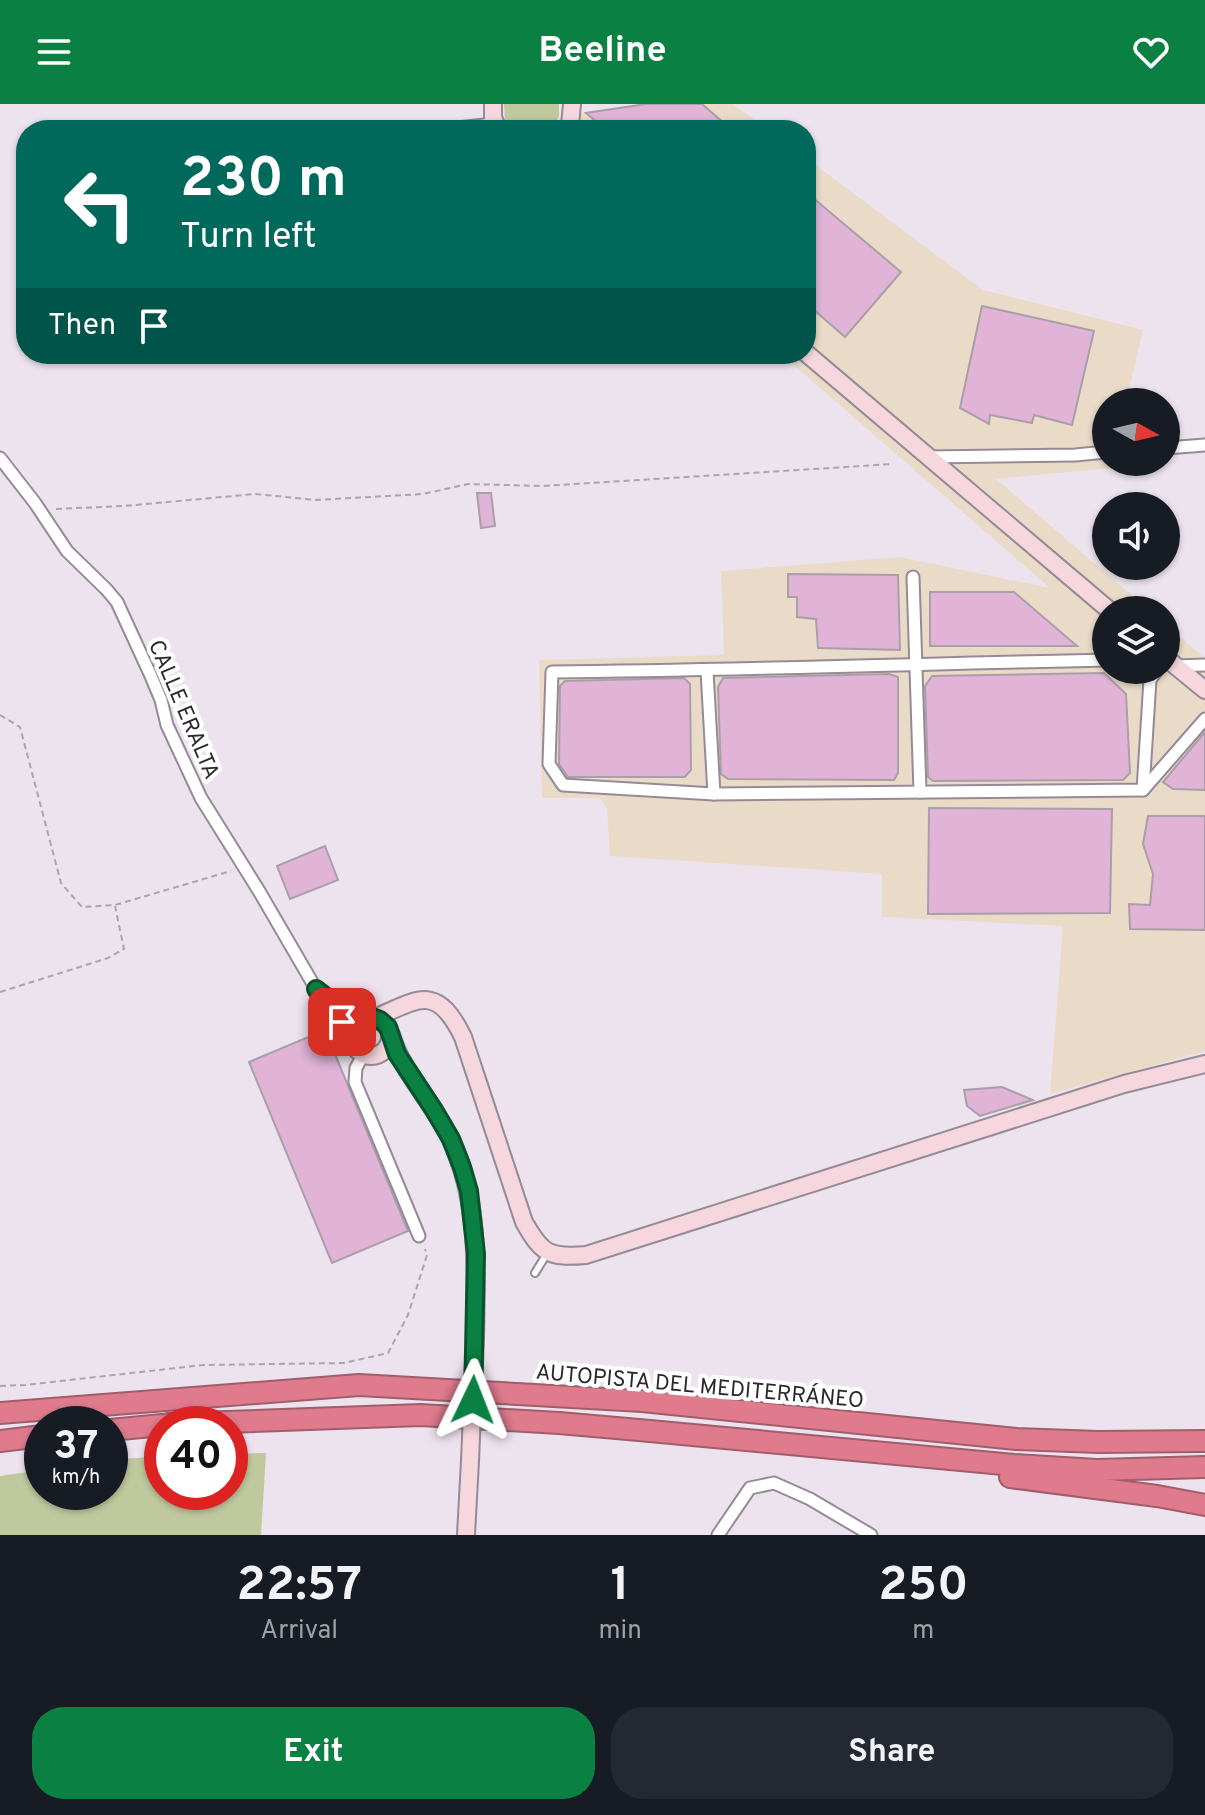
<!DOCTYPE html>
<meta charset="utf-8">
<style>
:root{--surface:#171b24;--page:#242831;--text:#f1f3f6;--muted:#9ea1a6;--accent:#0b8043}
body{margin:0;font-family:Overpass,sans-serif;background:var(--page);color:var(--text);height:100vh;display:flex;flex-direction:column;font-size:30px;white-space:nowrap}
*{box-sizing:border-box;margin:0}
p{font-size:26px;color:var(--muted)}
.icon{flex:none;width:44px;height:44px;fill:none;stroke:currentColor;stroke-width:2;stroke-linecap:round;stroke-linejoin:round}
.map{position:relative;height:1431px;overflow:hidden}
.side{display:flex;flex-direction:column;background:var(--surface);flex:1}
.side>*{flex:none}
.hud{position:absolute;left:16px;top:16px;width:800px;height:244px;border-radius:32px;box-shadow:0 2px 6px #0004;background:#00695c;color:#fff;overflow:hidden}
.needle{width:52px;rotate:98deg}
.buttons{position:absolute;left:1092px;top:284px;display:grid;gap:16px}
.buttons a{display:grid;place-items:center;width:88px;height:88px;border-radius:50%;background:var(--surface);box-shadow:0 2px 6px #0004;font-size:40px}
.speed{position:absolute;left:24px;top:1302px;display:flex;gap:16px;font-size:40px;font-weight:700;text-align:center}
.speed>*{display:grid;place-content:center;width:104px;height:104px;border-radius:50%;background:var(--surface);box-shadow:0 2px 6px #0004;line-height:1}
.speed small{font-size:20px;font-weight:400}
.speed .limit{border:12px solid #d22;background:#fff;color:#111}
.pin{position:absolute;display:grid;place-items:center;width:68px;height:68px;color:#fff;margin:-34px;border-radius:16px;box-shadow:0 4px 12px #0006}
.me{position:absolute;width:88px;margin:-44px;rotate:2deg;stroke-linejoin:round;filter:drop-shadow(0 0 6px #0008)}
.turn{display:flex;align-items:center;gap:28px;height:168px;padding:0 32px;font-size:36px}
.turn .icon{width:104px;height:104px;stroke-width:2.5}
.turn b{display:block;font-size:56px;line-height:68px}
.then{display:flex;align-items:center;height:76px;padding:0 32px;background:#0003;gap:16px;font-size:30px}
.eta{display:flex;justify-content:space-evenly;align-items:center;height:136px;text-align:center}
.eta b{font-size:48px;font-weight:700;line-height:56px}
.action{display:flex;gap:16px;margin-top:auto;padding:16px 32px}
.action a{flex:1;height:92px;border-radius:32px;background:var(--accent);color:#fff;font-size:32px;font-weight:700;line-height:92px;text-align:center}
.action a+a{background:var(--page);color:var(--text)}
header{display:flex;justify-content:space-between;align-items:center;height:104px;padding:0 32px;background:var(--accent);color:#fff;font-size:36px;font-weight:700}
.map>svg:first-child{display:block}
</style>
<header><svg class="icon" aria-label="menu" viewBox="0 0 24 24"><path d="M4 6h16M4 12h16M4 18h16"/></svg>Beeline<svg class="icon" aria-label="heart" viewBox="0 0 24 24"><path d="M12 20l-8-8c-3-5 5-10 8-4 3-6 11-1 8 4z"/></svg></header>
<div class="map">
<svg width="1205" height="1431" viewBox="0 0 1205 1431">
<rect width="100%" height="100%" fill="#ede3ef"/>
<!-- commercial -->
<g fill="#eadbc8">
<path d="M646 0H733L768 26H580L577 10Z"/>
<path d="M806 54 983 186 1143 226 1126 298H1106V358H1112L1111 364 996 375 1149 506H1106V566H1166V521L1205 554V947L1050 990 1063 822 882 813V770L610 752 607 705 600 694H542L539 556 724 551 721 467 900 453 1050 484 781 250H806Z"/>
</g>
<!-- green -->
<g fill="#c0c89e">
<path d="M504 0H559V12L552 26H511L505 17Z"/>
<path d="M266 1349 261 1431H0V1372L42 1366V1388H110V1356L162 1352V1388H230V1350Z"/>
</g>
<!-- building -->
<g fill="#e0b3d7" stroke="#aa9fa8" stroke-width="2">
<path d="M646 0H702L732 26H606L586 9Z"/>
<path d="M806 88 901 168 845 233 806 199Z"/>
<path d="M982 202 1094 227 1072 321 1034 311 1032 319 990 311 989 320 960 304Z"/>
<path d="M477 389H491L495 422 481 424Z"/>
<path d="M788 470 898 471 900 546 818 544 816 515 797 513V493H788Z"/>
<path d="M930 488H1014L1077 542H930Z"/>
<path d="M1104 569 1126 590 1130 669 1123 676 933 677 928 673 925 582 932 572Z"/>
<path d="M889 570 898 573V669L894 676 728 675 721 670 718 583 723 574Z"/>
<path d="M684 574 690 580 691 666 685 673H568L559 660 560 582 565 577Z"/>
<path d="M1205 628V686L1173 685 1163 678Z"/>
<path d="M929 704 1112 705 1110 809 928 810Z"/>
<path d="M1148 712H1205V826L1130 825 1129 800 1150 801 1153 770 1143 740Z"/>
<path d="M325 742 338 776 290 795 277 762Z"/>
<path d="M325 926 408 1127 332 1159 249 958Z"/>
<path d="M1002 983 1033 996 980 1012 967 1002 964 986Z"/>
</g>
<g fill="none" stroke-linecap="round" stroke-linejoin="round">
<!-- lane casing -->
<g stroke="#948b96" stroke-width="10">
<path id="lane" d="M535 1169 548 1148"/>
</g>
<!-- street casing -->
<g stroke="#948b96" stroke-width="15">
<g id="street">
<path d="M439 26 494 20"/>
<path d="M1166 344 1205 341"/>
<path d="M928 353 1075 351 1106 348"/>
<path d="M0 354 35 399 67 447 107 486 117 498 151 572 161 596 167 621 201 694 259 787 316 885 334 906 352 932"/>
<path d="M913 473 920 688"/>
<path d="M1106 556C921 560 737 566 552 568L549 660 563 681 714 690 1143 686 1205 615"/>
<path d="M1176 562 1205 561"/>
<path d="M707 567 714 690"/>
<path d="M1143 686 1150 576 1157 566"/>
<path d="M335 901 348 910 369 914"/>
<path d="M363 951 356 964 355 978 419 1132"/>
<path d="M718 1431 750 1384 774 1379 810 1395 871 1431"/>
</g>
</g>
<!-- secondary casing -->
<g stroke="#948b96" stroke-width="20">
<g id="secondary">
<path d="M493 0V13L498 26"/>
<path d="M567 26 570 21 572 0"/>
<path d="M806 249 1109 506"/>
<path d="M1166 554 1205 586"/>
<circle cx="371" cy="933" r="19"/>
<path d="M375 914C420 894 437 880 463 933L524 1118C542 1150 549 1154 586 1151L1124 980 1205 960"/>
<path d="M391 931C403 970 434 999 451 1036 480 1099 476 1167 475 1235"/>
<path d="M466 1431 470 1357"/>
</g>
</g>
<!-- highway casing -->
<g stroke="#a05e6b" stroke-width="24">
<g id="highway">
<path d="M0 1309 359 1281 642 1297 1016 1335 1098 1338 1205 1337"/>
<path d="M169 1320 421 1311 559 1319 639 1326 1014 1361 1097 1366 1205 1363"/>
<path d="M110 1326 162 1321"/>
<path d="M0 1337 42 1332"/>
<path d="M1010 1373 1157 1392 1205 1401"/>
</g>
</g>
<!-- path -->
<g stroke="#aba4ad" stroke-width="2" stroke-dasharray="6 4" stroke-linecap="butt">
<path d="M56 405 124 402 255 390 316 396 423 390 468 380 543 382 893 360"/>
<path d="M0 611 20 623 61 779 82 803 115 801 231 767"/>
<path d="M0 888 108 854 124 845 115 802"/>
<path d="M0 1282 25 1281 203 1261 344 1259 388 1249 408 1211 427 1151 425 1145"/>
</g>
<!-- lane -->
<use href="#lane" stroke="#fff" stroke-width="6"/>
<!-- street -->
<use href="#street" stroke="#fff" stroke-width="11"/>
<!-- secondary -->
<use href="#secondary" stroke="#f5d7dd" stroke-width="16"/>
<!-- highway -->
<use href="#highway" stroke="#df7b8d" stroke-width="20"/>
<!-- secondary-bridge casing -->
<g stroke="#948b96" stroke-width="20" stroke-linecap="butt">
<path id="secondary-bridge" d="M470 1357 475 1235"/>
</g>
<!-- secondary-bridge -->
<use href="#secondary-bridge" stroke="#f5d7dd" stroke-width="16"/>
</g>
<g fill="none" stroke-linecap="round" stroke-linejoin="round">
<!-- route casing -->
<g stroke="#07532c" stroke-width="20">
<path id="route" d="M342 918 316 885 348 910 375 914 380 916 388 923 397 950 434 1006 451 1035 462 1063 469 1087 476 1150 473 1296"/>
</g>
<!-- route -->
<use href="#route" stroke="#0b8043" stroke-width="14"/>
</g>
<g text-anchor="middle" stroke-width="8" stroke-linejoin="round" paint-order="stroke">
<!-- street labels -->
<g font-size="22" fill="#2c292d" stroke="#fff">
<text transform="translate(185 605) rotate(67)" y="8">CALLE ERALTA</text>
<text transform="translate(700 1281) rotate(5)" y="8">AUTOPISTA DEL MEDITERRÁNEO</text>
</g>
</g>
</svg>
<div class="buttons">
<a><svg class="needle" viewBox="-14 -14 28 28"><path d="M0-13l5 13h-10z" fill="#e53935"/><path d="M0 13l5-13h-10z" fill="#9ea1a6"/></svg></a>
<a><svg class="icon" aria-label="sound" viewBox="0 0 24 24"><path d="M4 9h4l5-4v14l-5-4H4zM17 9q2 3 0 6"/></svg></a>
<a><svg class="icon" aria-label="layers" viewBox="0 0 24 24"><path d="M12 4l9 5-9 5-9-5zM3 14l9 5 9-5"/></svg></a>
</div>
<div class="speed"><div>37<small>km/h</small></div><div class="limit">40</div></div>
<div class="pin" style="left:342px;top:918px;background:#d93025"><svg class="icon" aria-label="arrive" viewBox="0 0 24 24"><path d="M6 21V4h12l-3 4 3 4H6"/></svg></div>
<svg class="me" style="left:473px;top:1296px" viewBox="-20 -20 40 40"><path d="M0-17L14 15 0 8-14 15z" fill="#0b8043" stroke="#fff" stroke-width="4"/></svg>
<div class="hud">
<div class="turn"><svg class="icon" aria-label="left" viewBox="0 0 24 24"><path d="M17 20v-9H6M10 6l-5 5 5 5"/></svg><div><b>230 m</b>Turn left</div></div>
<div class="then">Then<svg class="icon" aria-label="arrive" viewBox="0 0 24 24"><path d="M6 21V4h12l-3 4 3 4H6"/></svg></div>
</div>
</div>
<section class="side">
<div class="eta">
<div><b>22:57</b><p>Arrival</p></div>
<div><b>1</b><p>min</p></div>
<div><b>250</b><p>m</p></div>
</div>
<div class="action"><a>Exit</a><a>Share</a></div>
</section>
